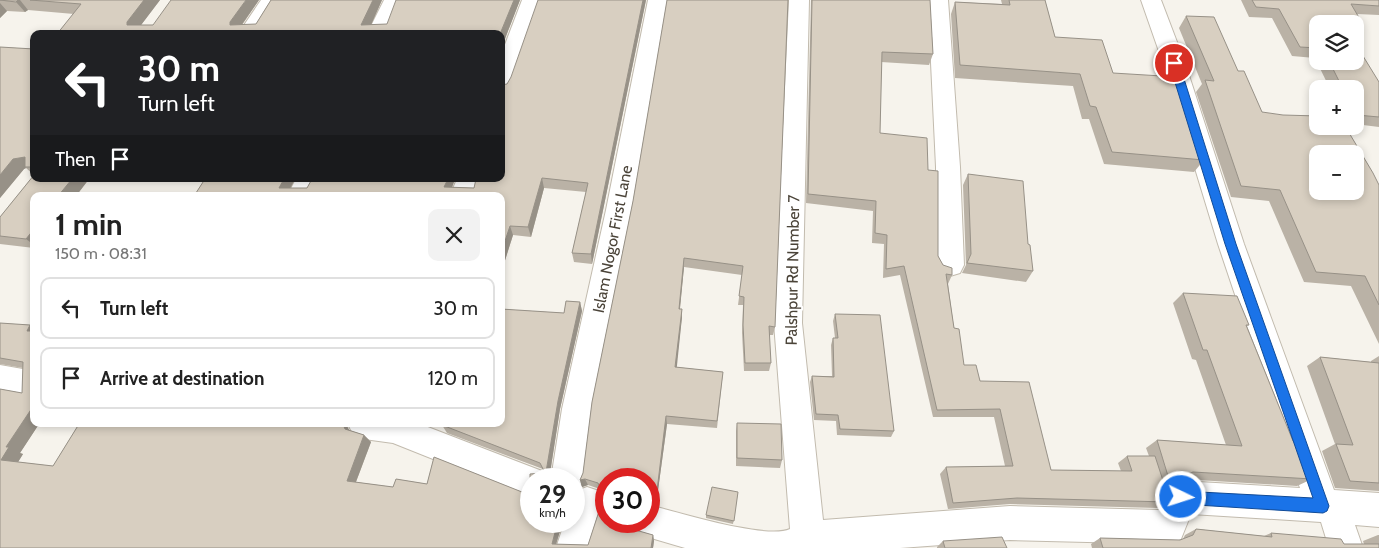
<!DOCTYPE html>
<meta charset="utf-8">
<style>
:root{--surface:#fff;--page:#f2f2f2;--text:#222;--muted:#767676;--line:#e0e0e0}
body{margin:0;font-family:Cabin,sans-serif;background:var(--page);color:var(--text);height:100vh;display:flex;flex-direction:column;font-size:19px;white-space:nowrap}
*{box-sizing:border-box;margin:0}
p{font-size:16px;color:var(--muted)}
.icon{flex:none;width:28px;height:28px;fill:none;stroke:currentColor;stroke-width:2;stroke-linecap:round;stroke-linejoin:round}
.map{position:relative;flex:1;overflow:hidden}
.panel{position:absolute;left:30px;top:192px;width:475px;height:235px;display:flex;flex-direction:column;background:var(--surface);border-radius:10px;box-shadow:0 2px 8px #0003}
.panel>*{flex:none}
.guide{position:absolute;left:30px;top:30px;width:475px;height:152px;border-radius:10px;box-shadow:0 2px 8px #0003;background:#202124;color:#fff;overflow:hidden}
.fabs{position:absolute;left:1309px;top:15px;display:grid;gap:10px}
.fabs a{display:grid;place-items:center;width:55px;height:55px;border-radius:10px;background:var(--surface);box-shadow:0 2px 8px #0003;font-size:25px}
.speed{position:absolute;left:520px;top:468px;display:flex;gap:10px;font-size:25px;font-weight:700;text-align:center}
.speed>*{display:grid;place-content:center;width:65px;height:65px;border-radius:50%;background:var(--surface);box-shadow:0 2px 8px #0003;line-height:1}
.speed small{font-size:12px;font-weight:400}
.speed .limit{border:8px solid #d22;background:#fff;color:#111}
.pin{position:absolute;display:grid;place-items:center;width:42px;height:42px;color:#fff;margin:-21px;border:2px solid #fff;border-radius:50%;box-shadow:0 1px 5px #0007}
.me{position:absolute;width:55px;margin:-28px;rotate:94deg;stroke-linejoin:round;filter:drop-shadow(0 0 4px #0008)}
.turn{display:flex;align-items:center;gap:18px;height:105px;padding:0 25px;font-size:22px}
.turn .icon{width:65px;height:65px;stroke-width:2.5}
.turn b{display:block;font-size:35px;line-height:42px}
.then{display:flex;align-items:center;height:48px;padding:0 25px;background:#0003;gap:10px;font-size:19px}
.round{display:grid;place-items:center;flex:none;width:52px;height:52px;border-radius:10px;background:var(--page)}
.headline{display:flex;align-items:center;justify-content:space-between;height:85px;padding:0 25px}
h1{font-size:30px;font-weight:800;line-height:38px}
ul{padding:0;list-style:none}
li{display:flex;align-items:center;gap:15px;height:62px;margin:0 10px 8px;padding:0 15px;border:2px solid var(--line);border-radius:10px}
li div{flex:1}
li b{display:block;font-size:19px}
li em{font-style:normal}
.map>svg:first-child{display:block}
</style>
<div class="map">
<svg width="1379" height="548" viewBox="0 0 1379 548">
<rect width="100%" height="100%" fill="#f6f3ec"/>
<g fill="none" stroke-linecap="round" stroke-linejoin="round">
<!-- minor casing -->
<g stroke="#c2bbae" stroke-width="2">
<g id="minor">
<path d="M261 0H281L260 34H238Z"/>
<path d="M384 0H404L389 34H367Z"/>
<path d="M522 0H542L512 87 509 93 501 95V55Z"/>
<path d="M648 0H668L632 210 592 409 583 479 579 490 587 487 599 491 604 503 590 548H556L565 521H574L575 492H574V479H551L562 409 606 210Z"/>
<path d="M789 0H809L802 323 823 520 1010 506 1159 510 1169 485 1181 481 1300 488 1218 244 1163 63 1141 0H1161L1185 63 1244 244 1334 490 1379 493V527L1355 525 1363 548H1329L1321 522 1191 514 1181 539 1169 544 1010 540 900 548H685L634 533 629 521H649V505C678 512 766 540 790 529L774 323Z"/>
<path d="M928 0H948L960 167 964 265 960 273 950 276 940 273 936 265V167Z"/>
<path d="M296 179H321L313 196H287Z"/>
<path d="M457 179H481L476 196H450Z"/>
<path d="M0 365 34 371V399L0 393Z"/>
<path d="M348 424H420L542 471 546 479H531V498L393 443 364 439 353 434Z"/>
</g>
</g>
<!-- minor -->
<use href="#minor" fill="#fff" fill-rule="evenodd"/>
</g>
<!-- wall -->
<g fill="#bab2a6">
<path d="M0 0H160L141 25H153L259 0 242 25 256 24 271 0H382L371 25 387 24 520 0 501 49V34H57L74 14 28 10 25 12 7 11 0 18Z"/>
<path d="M646 0 592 264 574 262 572 253 586 192 544 188 531 237 513 235 501 273V196H194L205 179H295L291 188H307L312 179H455L452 187 474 188 507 84Z"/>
<path d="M667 0H788L775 327 773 335H769L771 363 769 371H744L742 333 743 305H738L742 275 684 267 680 309H682V317L676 367 723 372 717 428 667 424 656 505 649 504V479H606V521H629L632 529 653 535 654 541 653 548H0V389L22 393 23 368 0 364V323L30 325 34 328V424H39L20 453 23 454 18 462 53 466 79 424H346L349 430 364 435 371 442 356 482 393 487 396 479 427 484 434 457 527 494 530 492V474L545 473 543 469 447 433 442 425 443 424H501V286L505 295 502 309 564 313 566 301 580 302 582 311 560 409 550 474H570L571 479H531V521H563L556 544 588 545 603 498 600 489 588 485 582 487 580 480 583 473 592 402 633 201Z"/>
<path d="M811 0H930L933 54 929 65 881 62 880 133 928 170 938 256 943 265 952 275 948 284 954 328 964 365 980 381 1051 470 1121 471 1118 463 1127 456H1149L1146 448 1157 440 1226 445 1196 360 1192 359 1173 303 1183 293 1249 325 1247 326 1293 441 1312 479 1297 486 1181 479 1167 485 1164 484 1168 502 1158 508 1010 504 948 509 940 474 946 467 1005 466 994 417H933L900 275 883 278 884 244 872 243 873 211 806 203Z"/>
<path d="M1001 0H1045L1055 37 1113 73 1204 160 1194 172 1104 164 1089 119H1082L1073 86 955 78 951 14 955 2 1002 4Z"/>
<path d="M1241 0H1379V15L1357 14 1361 21 1355 28V24H1318V61H1355L1379 82V127L1355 124V89H1330L1315 58 1292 56 1272 18 1249 17Z"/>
<path d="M1186 16 1238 71 1262 112 1379 185V344L1351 286 1304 282 1269 201 1231 197 1196 92 1202 84 1179 28Z"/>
<path d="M0 47 34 49V179H89L76 196H34V248L0 244V217L34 175 26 168 24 169 0 198Z"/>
<path d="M968 174 1028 244 1033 271 1026 282 962 273 966 265 963 185Z"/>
<path d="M835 314 894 431 891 437 837 435 836 421 814 420 810 382 812 376H832L831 345 833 338H835L833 321Z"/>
<path d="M1379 356V491L1335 488 1322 451 1335 444 1307 366 1320 357 1371 362V361Z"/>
<path d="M737 423 782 460 780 468 736 466V431Z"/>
<path d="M738 492 733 524 706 518V515Z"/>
<path d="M1196 529 1264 536 1271 533 1344 544H1364L1363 541 1378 535H1379V548H1092L1091 544 1100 538 1180 540 1183 539 1185 535Z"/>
<path d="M943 541 1007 548H937V547Z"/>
</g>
<!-- shaded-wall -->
<g fill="#979187">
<path d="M18 0H20L28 10 25 12 16 2Z"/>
<path d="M144 0H160L135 33 127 25V22Z"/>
<path d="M246 0H259L236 33 230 25V22Z"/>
<path d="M373 0H382L367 34 361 25Z"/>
<path d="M514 0H520L501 49V34H500Z"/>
<path d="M643 0H646L592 264 591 254Z"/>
<path d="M0 3 7 11 0 18Z"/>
<path d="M25 157V167L26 168 24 169 0 198V175L13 159Z"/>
<path d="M542 178 544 188 531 237 528 227Z"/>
<path d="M72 179H89L76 196H58Z"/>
<path d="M284 179H295L286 196 279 188Z"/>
<path d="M448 179H455L449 196 444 187Z"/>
<path d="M510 226 513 235 501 273V253Z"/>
<path d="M34 229V245L26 239Z"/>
<path d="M684 258V267L679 317V309Z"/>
<path d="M502 287 505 295 501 313V289Z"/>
<path d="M580 302 582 311 560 409 549 479 546 472 558 401Z"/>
<path d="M682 309V317L676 375 675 367Z"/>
<path d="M30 325 34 328V336L27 331Z"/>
<path d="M34 405V424H39L20 453 23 454 15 467 1 460 6 447Z"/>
<path d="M666 416 667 424 656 505V499Z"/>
<path d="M343 424H346L352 436 345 429Z"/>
<path d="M364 435 371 442 354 487 347 481Z"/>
<path d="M1193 472 1181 479 1167 485 1179 477Z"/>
<path d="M585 479 588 485 582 487 580 480Z"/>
<path d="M558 521H563L555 548 552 544Z"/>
<path d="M653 535 654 541 653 548H651Z"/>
</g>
<!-- building -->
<g fill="#d8cfc1" stroke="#979187" fill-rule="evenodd">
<path d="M0 0H18L16 2Z"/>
<path d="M30 0H144L127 22V25H153L171 0H246L230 22V25L256 24 271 0H373L361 25 387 24 396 0H514L500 34H57L81 4Z"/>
<path d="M538 0H643L591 254 572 253 588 183 542 178 528 227 510 226 501 253V196H194L205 179H284L279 188H307L312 179H448L444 187 474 188 476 179H501V85L507 84 511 77Z"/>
<path d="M667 0H788L775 327 769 326 771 363H745L743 325 744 297 739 296 743 266 684 258 679 309H682L675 367 723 372 717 421 666 416 656 499 649 498V479H606V521H629L632 529 653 535 651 548H0V389L22 393 23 362 0 358V323L30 325 27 331H34V405L6 447H9L1 460 53 466 79 424H343L345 429 364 435 347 481 393 487 396 479 427 484 434 457 527 494 530 492V474L545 473 540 463 442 425 443 424H501V309L564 313 566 301 580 302 558 401 546 472 548 474H570V479H531V521H558L552 544 588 545 604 496 598 483 585 479 580 480 583 473 592 402 633 201Z"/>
<path d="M812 0H930L933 54 882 52 880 133 927 138 928 170 938 171V256L943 265 952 268V275L946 274 954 328 959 329 964 365H976L980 381 1029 382 1051 470 1132 471 1127 456H1155L1169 499 1168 502 1017 498 953 503 946 467 1013 466 1000 409 937 410 904 266 886 269 887 235 875 233 876 201 808 194Z"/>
<path d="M1009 0H1045L1055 37 1102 40 1113 73 1178 77 1204 160 1112 152 1096 107 1090 106 1080 74 960 65 955 2 1010 5Z"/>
<path d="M1252 0H1379V6L1351 4 1361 21 1342 20 1344 24H1318V48L1300 47 1279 9 1256 7Z"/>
<path d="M1186 16 1214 17 1238 71H1244L1262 112 1283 115 1318 116V126H1345L1373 173 1379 185V305L1365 276 1316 272 1280 190 1241 186 1205 80 1214 81ZM1318 154H1355V191H1318Z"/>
<path d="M1355 43 1379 82V117L1357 115 1355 111V89H1343L1329 61H1355Z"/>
<path d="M0 47 34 49V167H25V157L13 159 0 175Z"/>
<path d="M968 174 1023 181 1028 244 1030 245 1033 271 967 263 971 254Z"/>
<path d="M34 175V179H72L58 196H34V229L26 239 0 236V217Z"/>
<path d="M1183 293 1237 296 1249 325H1246L1293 441H1299L1312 479 1193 472 1179 477 1168 476 1157 440 1242 446 1207 350H1203Z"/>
<path d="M835 314 880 315 894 431 840 429 838 415 816 414 812 376 834 377 833 338H838Z"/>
<path d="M1320 357 1379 363V483L1350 481 1336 444 1353 445Z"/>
<path d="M737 423 781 424 782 460 737 458Z"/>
<path d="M712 487 738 492 734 521 706 515Z"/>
<path d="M1196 529 1272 537 1271 533 1341 539 1344 544H1379V548H1103L1100 538 1180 540 1193 535Z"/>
<path d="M1002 537 1007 548H945L943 541Z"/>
</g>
<!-- route -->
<path fill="#1a73e8" stroke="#114b97" d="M1174 60 1179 63 1236 244 1329 506 1327 511 1323 513 1181 504 1176 502 1174 497 1176 492 1181 491 1313 498 1225 244 1169 63Z"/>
<g text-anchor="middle" stroke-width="4" stroke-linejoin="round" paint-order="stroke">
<!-- street labels -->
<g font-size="16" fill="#4b4439" stroke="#fff">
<text transform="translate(612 239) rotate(-79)" y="6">Islam Nogor First Lane</text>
<text transform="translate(792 270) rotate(-89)" y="6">Palshpur Rd Number 7</text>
</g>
</g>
</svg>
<div class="fabs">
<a><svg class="icon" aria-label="layers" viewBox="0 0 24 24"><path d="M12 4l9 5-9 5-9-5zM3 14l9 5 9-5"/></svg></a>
<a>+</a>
<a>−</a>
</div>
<div class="speed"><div>29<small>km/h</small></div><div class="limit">30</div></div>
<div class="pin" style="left:1174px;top:63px;background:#d93025"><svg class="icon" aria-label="arrive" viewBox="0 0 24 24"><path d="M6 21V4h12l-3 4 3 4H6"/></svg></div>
<svg class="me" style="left:1181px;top:497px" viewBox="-20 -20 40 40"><circle r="17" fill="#1a73e8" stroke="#fff" stroke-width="3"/><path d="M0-11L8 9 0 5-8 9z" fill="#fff"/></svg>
<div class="guide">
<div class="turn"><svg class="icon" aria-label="left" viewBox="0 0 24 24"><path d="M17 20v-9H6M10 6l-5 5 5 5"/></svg><div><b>30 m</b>Turn left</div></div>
<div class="then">Then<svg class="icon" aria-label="arrive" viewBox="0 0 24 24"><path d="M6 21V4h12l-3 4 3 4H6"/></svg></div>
</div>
<section class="panel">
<div class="headline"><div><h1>1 min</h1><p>150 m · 08:31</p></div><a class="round"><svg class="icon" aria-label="close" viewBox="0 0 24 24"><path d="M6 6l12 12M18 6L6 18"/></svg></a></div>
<ul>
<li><svg class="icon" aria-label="left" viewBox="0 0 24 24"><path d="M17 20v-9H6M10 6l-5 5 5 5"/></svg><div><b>Turn left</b></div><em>30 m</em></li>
<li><svg class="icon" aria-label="arrive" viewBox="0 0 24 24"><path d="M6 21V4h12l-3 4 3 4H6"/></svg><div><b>Arrive at destination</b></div><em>120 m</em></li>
</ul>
</section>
</div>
